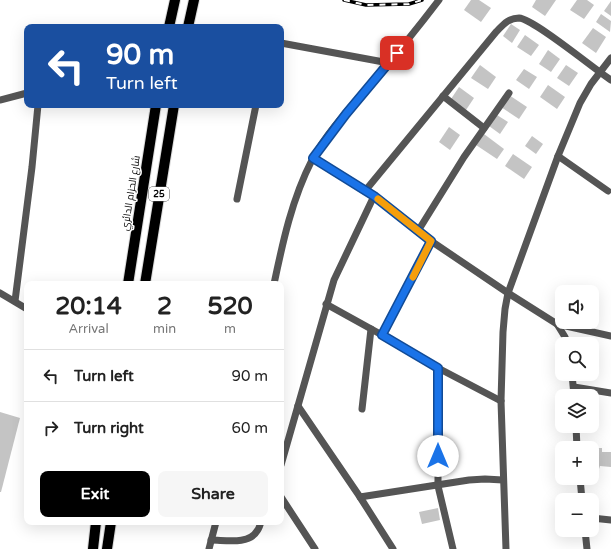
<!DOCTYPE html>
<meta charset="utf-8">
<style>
:root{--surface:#fff;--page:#f6f6f6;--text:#222;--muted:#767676;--line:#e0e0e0;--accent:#000}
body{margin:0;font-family:"Varela Round",Cairo,sans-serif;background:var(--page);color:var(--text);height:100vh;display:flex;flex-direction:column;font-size:15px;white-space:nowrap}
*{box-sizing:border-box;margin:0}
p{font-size:13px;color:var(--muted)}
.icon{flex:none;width:22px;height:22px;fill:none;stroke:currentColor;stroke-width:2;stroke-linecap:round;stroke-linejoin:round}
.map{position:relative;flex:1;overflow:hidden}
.details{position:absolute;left:24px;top:281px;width:260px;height:244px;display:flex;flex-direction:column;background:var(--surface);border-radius:8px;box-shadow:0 4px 16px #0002}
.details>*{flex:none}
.banner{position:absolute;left:24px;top:24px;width:260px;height:84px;border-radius:8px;box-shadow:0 4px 16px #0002;background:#1a4fa0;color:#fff;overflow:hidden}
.fabs{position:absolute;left:555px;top:285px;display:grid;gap:8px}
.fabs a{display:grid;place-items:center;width:44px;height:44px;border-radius:8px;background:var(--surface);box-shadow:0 4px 16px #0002;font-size:20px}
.pin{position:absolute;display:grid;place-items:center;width:34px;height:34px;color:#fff;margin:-17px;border-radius:8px;box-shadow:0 2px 6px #0006}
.me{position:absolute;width:44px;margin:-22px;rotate:0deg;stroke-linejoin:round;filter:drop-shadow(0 0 3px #0008)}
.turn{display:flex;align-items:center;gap:14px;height:84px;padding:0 16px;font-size:18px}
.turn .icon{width:52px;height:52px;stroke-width:2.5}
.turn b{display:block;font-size:28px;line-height:34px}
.eta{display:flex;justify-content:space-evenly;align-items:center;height:68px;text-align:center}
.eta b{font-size:24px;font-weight:700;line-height:28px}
.action{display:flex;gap:8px;margin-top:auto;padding:8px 16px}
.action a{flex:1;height:46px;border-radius:8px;background:var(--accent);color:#fff;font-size:16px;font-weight:700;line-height:46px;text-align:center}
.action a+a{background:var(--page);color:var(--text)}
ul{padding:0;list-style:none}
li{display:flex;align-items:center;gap:12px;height:52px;padding:0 16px;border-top:1px solid var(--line)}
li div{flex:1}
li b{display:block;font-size:15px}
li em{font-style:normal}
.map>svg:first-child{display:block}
</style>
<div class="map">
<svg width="611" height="549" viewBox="0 0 611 549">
<rect width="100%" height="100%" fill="#fff"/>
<!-- building -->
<g fill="#c4c4c4">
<path d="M471 0H479L491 8 481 22 464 10Z"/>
<path d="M536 0H556L545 16 532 7Z"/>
<path d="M577 0H587L594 5 584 19 570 10Z"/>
<path d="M611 1V16L604 11Z"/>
<path d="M601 14 611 21 610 32 596 22Z"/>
<path d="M511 24 520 30 512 43 503 36Z"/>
<path d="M593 28 606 37 596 53 582 43Z"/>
<path d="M525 35 539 45 531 56 517 47Z"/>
<path d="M548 50 560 59 551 72 539 64Z"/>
<path d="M480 65 496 77 488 89 471 78Z"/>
<path d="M566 65 578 73 569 86 557 78Z"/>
<path d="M524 69 537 77 529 89 516 80Z"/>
<path d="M548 85 565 97 557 109 540 97Z"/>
<path d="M459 87 474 98 466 110 451 99Z"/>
<path d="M509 95 527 107 519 119 501 107Z"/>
<path d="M497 115 508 122 500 134 489 126Z"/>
<path d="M449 127 460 135 450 150 439 142Z"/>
<path d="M484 134 504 149 497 159 476 145Z"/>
<path d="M532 136 543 144 536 154 525 146Z"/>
<path d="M513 154 532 167 524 179 505 166Z"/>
<path d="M0 412 20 418 1 492H0Z"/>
<path d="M596 448H602V452H611V467L600 466 599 469 594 468Z"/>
<path d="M438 508 440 520 422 524 419 512Z"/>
</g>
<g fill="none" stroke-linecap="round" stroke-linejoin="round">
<!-- highway casing -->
<g stroke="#dbdbdb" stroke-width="12">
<g id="highway">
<path d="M169 27 175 0"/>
<path d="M188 27 194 0"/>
<path d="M128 284 156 105"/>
<path d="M145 284 174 105"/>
<path d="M93 549 96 522"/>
<path d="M107 549 111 522"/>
</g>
</g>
<!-- minor -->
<g stroke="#555" stroke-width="7">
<path d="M281 43 389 63"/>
<path d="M443 96 484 128"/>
<path d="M0 100 27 93"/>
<path d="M558 156 608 191"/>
<path d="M313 158 374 196 431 241 508 293 557 324 611 336"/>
<path d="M365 191 496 32C503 25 508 18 519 18 534 19 594 69 611 80"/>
<path d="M237 199 256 105"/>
<path d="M418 231 464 157 509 93"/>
<path d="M274 284C283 241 292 199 312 160 327 132 350 108 370 85 394 57 417 29 439 0"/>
<path d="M0 293 27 309"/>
<path d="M15 301 32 167 38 105"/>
<path d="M326 304 382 335 438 368 501 401"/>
<path d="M557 324 565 337 567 344"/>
<path d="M382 335 431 241"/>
<path d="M438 368V486L453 549"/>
<path d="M572 374 574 396"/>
<path d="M574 387 611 393"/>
<path d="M298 406 360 497 393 549"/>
<path d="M362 409 371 329"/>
<path d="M576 426 577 448"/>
<path d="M281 465 334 280 374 196"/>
<path d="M580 478 582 500"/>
<path d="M281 497 315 549"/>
<path d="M360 497 469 480 485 479 503 480"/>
<path d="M592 518 611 520"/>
<path d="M585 530 587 549"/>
<path d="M211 540C225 540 249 545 257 531 259 529 260 525 261 522"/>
<path d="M209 549 216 522"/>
<path d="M506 549 501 401 503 332 505 309 508 293 558 156 580 103 591 84 611 58"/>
</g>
<!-- highway -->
<use href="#highway" stroke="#000" stroke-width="10"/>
<!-- rail casing -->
<g stroke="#000" stroke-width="3.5">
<path id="rail" d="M344 0 366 5 409 4 422 0"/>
</g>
<!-- rail -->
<use href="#rail" stroke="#fff" stroke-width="2" stroke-dasharray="6" stroke-linecap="butt"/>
</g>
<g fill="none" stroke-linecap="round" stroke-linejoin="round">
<!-- route casing -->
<g stroke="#114b97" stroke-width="10">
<path id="route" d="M397 53 346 114 313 158 374 196 431 241 382 335 438 368V456"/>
</g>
<!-- route -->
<use href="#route" stroke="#1a73e8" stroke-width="7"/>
<!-- slow -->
<path stroke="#f59e0b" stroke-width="7" d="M378 199 431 241 413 277"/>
</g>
<g text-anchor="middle" stroke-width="3" stroke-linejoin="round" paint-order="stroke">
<!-- shield labels -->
<rect fill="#fff" stroke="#4c4c4c" stroke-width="1" x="149" y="187" width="20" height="14" rx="3"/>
<g font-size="9" font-weight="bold" fill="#000">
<text x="159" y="197">25</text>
</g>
<!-- street labels -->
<g font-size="10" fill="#000" stroke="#fff">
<text transform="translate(130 193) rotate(-81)" y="4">شارع الحزام الدائري</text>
</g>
</g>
</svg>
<div class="fabs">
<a><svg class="icon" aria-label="sound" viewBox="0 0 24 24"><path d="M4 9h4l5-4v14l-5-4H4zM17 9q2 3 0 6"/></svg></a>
<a><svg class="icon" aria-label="search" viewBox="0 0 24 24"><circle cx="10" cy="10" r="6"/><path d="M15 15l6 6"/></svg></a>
<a><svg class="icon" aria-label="layers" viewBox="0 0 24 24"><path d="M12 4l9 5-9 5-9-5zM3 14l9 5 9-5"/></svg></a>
<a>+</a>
<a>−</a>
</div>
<div class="pin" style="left:397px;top:53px;background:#d93025"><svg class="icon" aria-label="arrive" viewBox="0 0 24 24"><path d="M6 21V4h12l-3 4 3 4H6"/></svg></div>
<svg class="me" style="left:438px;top:456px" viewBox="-20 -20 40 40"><circle r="19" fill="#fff"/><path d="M0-13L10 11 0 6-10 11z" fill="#1a73e8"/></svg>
<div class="banner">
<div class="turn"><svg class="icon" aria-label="left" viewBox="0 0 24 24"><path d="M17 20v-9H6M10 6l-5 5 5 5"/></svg><div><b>90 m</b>Turn left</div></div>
</div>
<section class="details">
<div class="eta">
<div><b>20:14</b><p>Arrival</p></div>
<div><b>2</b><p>min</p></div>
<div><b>520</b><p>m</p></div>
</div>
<ul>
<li><svg class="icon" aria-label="left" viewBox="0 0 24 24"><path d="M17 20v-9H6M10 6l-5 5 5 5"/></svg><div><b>Turn left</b></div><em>90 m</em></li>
<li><svg class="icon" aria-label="right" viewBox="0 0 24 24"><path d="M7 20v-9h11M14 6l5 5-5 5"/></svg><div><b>Turn right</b></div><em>60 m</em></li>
</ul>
<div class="action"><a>Exit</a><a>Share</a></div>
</section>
</div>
